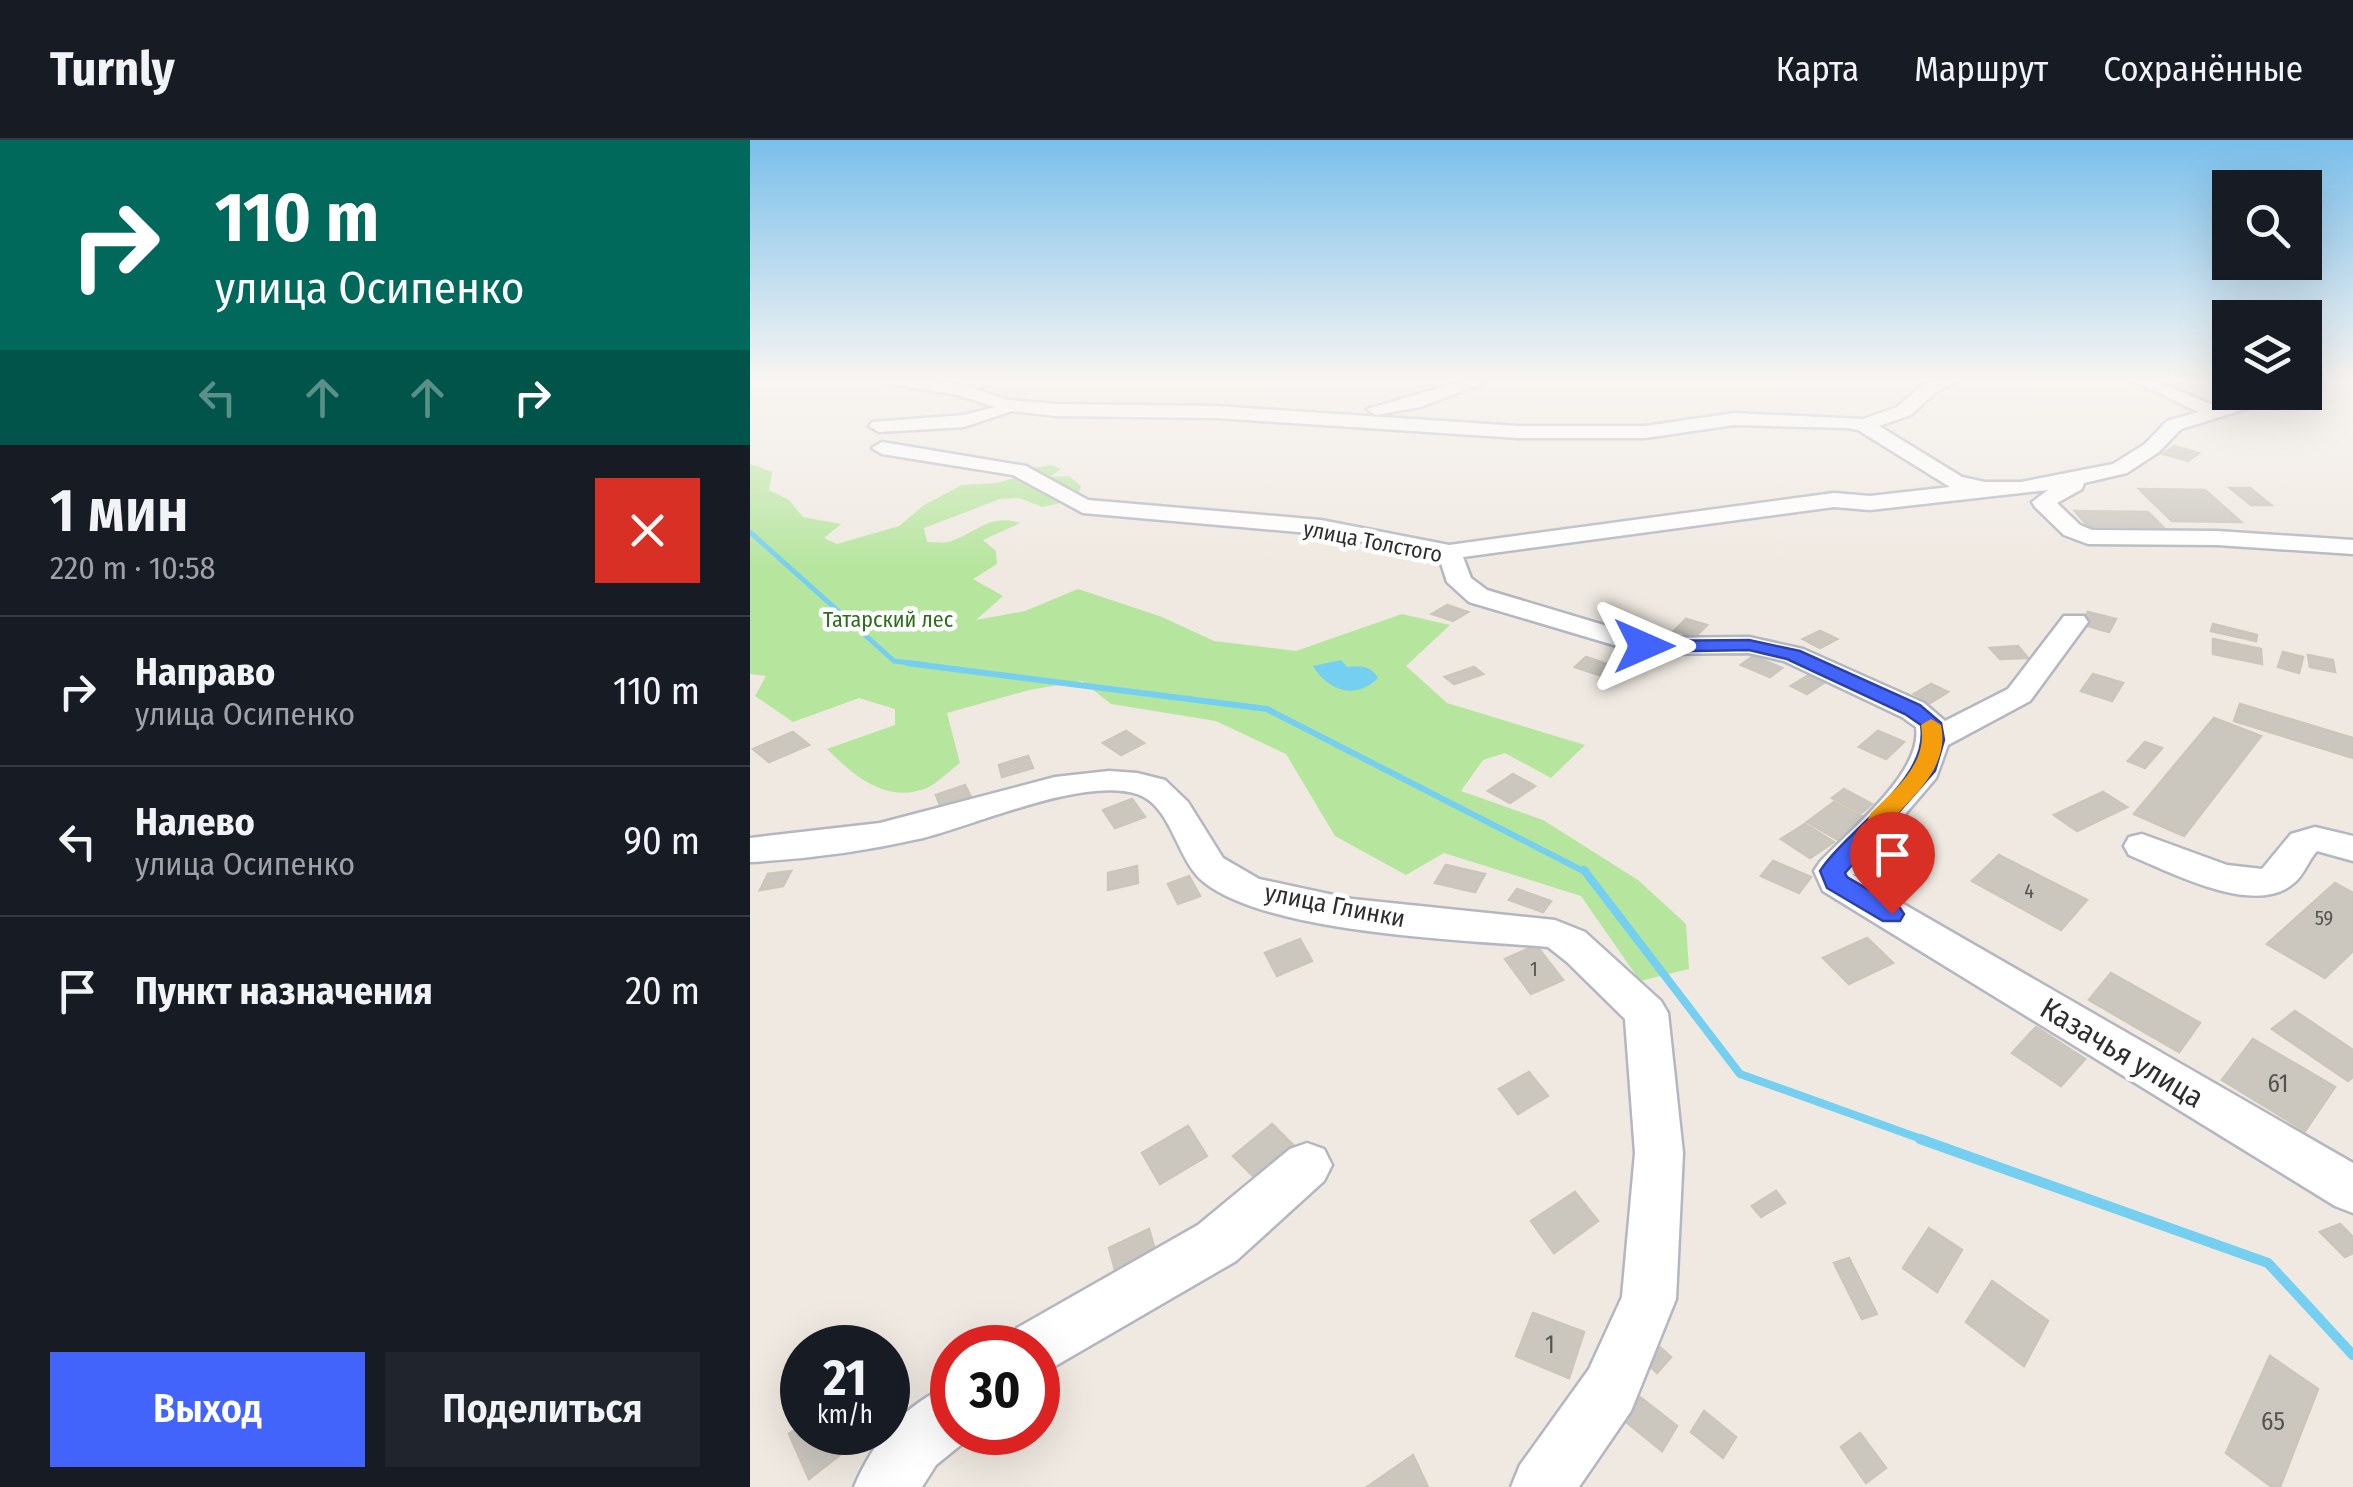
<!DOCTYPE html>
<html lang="ru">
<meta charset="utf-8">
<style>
:root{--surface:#171b24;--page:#20242c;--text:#f1f3f6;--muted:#9ea1a6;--line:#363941;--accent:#4264fb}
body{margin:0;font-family:"Fira Sans Condensed",sans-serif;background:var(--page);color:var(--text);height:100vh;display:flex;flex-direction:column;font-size:38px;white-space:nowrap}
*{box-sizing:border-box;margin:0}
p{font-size:32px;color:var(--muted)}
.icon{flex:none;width:55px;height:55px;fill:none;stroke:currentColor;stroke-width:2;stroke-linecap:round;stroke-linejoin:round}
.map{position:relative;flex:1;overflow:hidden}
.side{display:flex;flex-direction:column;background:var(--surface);width:750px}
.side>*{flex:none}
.hud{background:#00695c;color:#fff;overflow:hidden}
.fabs{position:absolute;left:1462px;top:30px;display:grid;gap:20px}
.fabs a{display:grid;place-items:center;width:110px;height:110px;border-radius:0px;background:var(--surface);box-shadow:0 10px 40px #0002;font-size:50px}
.speed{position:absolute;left:30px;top:1185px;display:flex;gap:20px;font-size:50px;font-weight:700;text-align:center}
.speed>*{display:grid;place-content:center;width:130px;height:130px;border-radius:50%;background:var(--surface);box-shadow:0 10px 40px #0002;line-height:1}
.speed small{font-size:25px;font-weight:400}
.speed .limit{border:15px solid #d22;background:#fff;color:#111}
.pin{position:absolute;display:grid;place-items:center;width:85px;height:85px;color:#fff;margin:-102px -42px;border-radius:50% 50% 50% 0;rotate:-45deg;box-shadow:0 0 10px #0007}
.pin .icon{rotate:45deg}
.me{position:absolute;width:110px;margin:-55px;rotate:90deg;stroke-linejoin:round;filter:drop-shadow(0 0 8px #0008)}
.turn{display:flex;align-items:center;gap:35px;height:210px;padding:0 50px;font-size:45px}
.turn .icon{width:130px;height:130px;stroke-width:2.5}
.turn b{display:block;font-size:70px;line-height:85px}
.lanes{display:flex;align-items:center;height:95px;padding:0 50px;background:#0003;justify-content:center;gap:50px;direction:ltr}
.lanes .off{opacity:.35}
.round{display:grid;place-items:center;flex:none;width:105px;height:105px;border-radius:0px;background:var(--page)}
.head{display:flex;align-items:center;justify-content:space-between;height:170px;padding:0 50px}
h1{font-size:60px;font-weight:600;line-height:75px}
.button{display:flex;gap:20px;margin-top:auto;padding:20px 50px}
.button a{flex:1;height:115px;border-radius:0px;background:var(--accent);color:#fff;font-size:40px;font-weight:600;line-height:115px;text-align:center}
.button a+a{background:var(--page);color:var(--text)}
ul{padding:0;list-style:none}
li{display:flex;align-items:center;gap:30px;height:150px;padding:0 50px;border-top:2px solid var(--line)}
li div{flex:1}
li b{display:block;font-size:38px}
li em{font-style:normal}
header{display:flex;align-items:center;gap:60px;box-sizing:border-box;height:140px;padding:0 50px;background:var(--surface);border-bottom:2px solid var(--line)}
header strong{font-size:48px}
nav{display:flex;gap:55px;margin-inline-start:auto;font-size:35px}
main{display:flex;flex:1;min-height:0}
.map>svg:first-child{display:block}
</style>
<header>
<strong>Turnly</strong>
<nav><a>Карта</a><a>Маршрут</a><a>Сохранённые</a></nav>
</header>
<main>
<section class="side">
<div class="hud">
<div class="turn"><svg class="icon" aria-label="right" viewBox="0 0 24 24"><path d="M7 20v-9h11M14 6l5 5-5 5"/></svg><div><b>110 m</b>улица Осипенко</div></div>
<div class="lanes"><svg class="icon off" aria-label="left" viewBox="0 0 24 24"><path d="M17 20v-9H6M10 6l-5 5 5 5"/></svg><svg class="icon off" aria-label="ahead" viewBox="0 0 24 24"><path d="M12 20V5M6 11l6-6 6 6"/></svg><svg class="icon off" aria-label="ahead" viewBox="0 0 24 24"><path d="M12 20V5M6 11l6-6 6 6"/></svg><svg class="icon" aria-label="right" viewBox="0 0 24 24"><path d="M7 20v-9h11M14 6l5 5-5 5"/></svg></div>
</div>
<div class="head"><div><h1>1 мин</h1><p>220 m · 10:58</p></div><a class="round" style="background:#d93025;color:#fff"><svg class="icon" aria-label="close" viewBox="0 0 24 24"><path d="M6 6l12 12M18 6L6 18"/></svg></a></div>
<ul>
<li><svg class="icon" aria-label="right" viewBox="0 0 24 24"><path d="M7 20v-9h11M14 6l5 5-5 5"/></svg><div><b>Направо</b><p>улица Осипенко</p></div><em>110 m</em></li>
<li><svg class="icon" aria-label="left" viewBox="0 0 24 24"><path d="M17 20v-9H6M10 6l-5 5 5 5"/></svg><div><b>Налево</b><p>улица Осипенко</p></div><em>90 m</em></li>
<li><svg class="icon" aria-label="arrive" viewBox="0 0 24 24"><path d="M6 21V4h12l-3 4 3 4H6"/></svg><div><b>Пункт назначения</b></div><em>20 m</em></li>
</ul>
<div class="button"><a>Выход</a><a>Поделиться</a></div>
</section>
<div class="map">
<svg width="1603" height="1347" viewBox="0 0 1603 1347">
<rect width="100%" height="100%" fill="#efe9e1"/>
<!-- green -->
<path fill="#b6e59e" d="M0 324 22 332 19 350 39 360 53 377 91 384 74 398 87 404 149 386 174 365 212 345 246 343 268 337 261 331 302 325 311 329 300 337 319 336 331 346 327 359 293 367 269 358 250 359 174 388 177 402C184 402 195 404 201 401 227 393 239 373 270 383L233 400 246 411 247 424 223 439 253 456 226 480 275 471 328 449 412 477 464 501 546 511 652 474 700 485 656 526 697 563 835 605 801 638 755 613 733 620 711 651 793 680 888 740 936 784 939 829 890 841 831 756 694 713 656 735 585 696 536 614 466 581 361 564 332 541 279 550 197 573 210 623C200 630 188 643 177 648 136 664 104 636 77 609L145 585V569L109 558 43 582 5 556 16 536 0 534Z"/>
<!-- water -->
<path fill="#75cff0" d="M591 520 597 527C609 525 622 526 628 538 605 561 577 550 563 526Z"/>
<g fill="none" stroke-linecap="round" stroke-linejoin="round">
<!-- stream-far3 -->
<path stroke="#75cff0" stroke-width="5" d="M0 392 144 521 177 525"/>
<!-- stream-far2 -->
<path stroke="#75cff0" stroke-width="6" d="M157 523 517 569 837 733"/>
<!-- stream-far1 -->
<path stroke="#75cff0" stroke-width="8" d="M834 730 990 934 1177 1001"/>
<!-- stream -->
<path stroke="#75cff0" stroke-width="10" d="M1170 999 1518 1123 1603 1215"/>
</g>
<!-- building -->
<g fill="#cbc7bf" stroke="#cbc5ba" stroke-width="2.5">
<path d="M1424 306 1449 313 1438 321 1413 314Z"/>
<path d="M1480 348H1500L1521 365H1501Z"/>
<path d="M1389 349 1455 350 1491 382 1422 381Z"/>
<path d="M1325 371 1398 372 1418 392 1342 391Z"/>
<path d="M697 465 718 472 703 481 682 474Z"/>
<path d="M1338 472 1366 479 1359 492 1331 484Z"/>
<path d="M936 479 957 485 945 497 924 491Z"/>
<path d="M1463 484 1507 495 1506 501 1461 491Z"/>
<path d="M1070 491 1087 499 1070 508 1053 499Z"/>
<path d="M1463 499 1511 509 1512 524 1463 514Z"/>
<path d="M1268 506 1278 518 1250 519 1240 508Z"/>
<path d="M1533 512 1553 517 1549 533 1528 527Z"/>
<path d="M1558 515 1583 520 1585 532 1560 527Z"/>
<path d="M1003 516 1032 528 1020 537 991 525Z"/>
<path d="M836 517 863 526 852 536 825 527Z"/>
<path d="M724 527 733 534 704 544 695 537Z"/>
<path d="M1343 534 1373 543 1362 561 1331 551Z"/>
<path d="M1059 535 1075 542 1057 554 1041 546Z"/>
<path d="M1181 544 1198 552 1180 563 1164 554Z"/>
<path d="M1490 564 1603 598V618L1484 581Z"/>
<path d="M1464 578 1511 596 1434 696 1384 674Z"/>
<path d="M376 591 394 603 371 615 353 603Z"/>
<path d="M1128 591 1154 602 1136 619 1109 607Z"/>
<path d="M43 592 59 605 19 622 3 609Z"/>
<path d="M1395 602 1412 608 1395 628 1378 621Z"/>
<path d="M278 616 283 628 252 637 249 625Z"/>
<path d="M763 634 785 646 760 663 738 651Z"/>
<path d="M215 645 221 657 191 668 186 655Z"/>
<path d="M1094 649 1122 664 1111 673 1082 658Z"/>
<path d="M1353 652 1377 667 1327 691 1304 675Z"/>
<path d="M382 659 395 677 365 688 353 670Z"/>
<path d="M1084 662 1115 678 1088 700 1057 682Z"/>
<path d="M1055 684 1084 702 1060 718 1031 699Z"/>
<path d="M1249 715 1337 760 1311 790 1222 741Z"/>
<path d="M1023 721 1061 737 1049 753 1011 736Z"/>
<path d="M1132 721 1163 739 1139 758 1109 740Z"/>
<path d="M696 725 735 734 725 752 685 743Z"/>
<path d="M387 726 388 743 358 750V733Z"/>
<path d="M41 731 33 746 10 750 18 734Z"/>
<path d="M439 736 450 756 428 764 418 744Z"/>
<path d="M1585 743 1603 753V811L1575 838 1517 804Z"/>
<path d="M767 749 801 761 793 772 759 760Z"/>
<path d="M1117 798 1143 823 1099 844 1073 818Z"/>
<path d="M550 799 562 821 527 836 515 813Z"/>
<path d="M786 805 813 840 781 854 755 819Z"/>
<path d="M1361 833 1450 883 1429 912 1339 860Z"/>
<path d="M1545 871 1603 910V937L1598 941 1522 889Z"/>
<path d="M1286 887 1335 919 1311 946 1262 913Z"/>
<path d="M1503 899 1585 947 1555 991 1472 940Z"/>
<path d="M779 932 798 956 768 974 749 949Z"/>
<path d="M522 984 547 1009 508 1041 483 1016Z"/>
<path d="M438 986 457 1016 410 1044 392 1013Z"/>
<path d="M1026 1051 1035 1063 1011 1077 1002 1066Z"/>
<path d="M825 1052 848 1081 804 1113 781 1081Z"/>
<path d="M1590 1084 1603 1097V1113L1595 1117 1570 1092Z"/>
<path d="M1179 1088 1212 1110 1187 1152 1153 1128Z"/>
<path d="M399 1089 407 1117 367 1137 359 1108Z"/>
<path d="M1099 1118 1127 1174 1112 1179 1084 1123Z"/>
<path d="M1242 1141 1298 1181 1274 1226 1216 1182Z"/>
<path d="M783 1173 834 1192 819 1238 766 1216Z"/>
<path d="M903 1201 921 1217 907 1233 890 1216Z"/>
<path d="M1520 1216 1568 1249 1530 1347H1522L1476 1313Z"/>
<path d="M288 1244 303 1271 288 1283Z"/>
<path d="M890 1257 927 1286 912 1311 875 1281Z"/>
<path d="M954 1271 986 1297 973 1318 941 1292Z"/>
<path d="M52 1284V1292H119L59 1339 39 1294Z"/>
<path d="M243 1292H276L253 1311Z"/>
<path d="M1110 1293 1136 1328 1116 1343 1091 1307Z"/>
<path d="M663 1315 678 1347H617Z"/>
</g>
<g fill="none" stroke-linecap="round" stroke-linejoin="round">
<!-- minor casing -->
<g stroke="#b4b7c1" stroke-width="5">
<g id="minor">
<path d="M137 240H178L217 246 258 260 307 264 467 266 768 286H895L984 273 1113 279 1147 267 1173 245 1187 240H1210L1185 253 1161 275 1129 286 1212 337 1235 342H1271L1363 324 1395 304 1417 281 1448 272 1381 240H1403L1468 267 1520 252H1551L1431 289 1409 312 1377 333 1334 343 1332 349 1307 363 1330 385 1342 390 1467 391 1603 400V414L1467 405 1338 404 1314 395 1285 367 1282 362 1298 350 1120 370 1084 367 713 417 721 438 737 450 897 498 999 497 1053 509 1174 563 1195 581 1258 549 1314 476H1334L1338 482 1280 561 1198 605 1186 638 1103 735 1603 1023V1073L1585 1066 1073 751 1064 731 1070 722C1100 690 1173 632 1166 587L1152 577 1034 521 999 513 894 514 719 462 697 442 689 417 571 394 333 373 263 335 132 314 122 308 132 302 276 326 338 360 571 380 699 405 1084 353 1120 356 1200 347 1108 290 1097 288 984 285 895 298H768L467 278 307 276 262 271 214 287 129 292 119 286 122 282 214 275 245 267 208 255 139 244Z"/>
<path d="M716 240H742L670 267 626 275 617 269Z"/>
<path d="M1581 240 1555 252V241Z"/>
<path d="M359 631 387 633 415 640 438 662 473 718 509 739 602 759 805 780 835 792 911 861 918 873 933 1013 926 1159 881 1271 829 1347H761L770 1325 839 1229 872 1157 885 1013 875 879 817 822 798 807 788 806C706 800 518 792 455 743 426 721 423 666 387 654 333 637 228 684 173 698 116 711 58 719 0 722V698L130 683 305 637Z"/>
<path d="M1565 687 1603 696V721L1567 711C1558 721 1554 735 1544 743 1505 778 1419 731 1379 715L1374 706 1379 697 1392 694 1477 725 1512 729 1541 694Z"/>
<path d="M557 1003 574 1009 582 1025 574 1041 486 1121 288 1236V1208H259L267 1188 448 1085 540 1009Z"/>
<path d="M202 1244V1292L223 1295 186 1325 172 1347H104C123 1301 155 1264 202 1244Z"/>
</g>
</g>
<!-- minor -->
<use href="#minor" fill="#fff" fill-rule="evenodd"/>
</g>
<!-- sky -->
<linearGradient id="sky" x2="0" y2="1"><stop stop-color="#7abfeb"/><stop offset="0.56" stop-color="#f8f5f2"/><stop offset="1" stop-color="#f8f5f2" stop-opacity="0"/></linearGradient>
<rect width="1603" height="428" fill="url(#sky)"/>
<!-- route -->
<path fill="#4264fb" stroke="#2b41a3" stroke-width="2.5" d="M999 500 1050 511 1170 565 1191 583 1194 600 1185 631 1095 733 1097 737 1150 768 1154 774 1150 781H1133L1077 748 1070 731C1098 688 1181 640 1171 585L1155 574 1037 519 999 510 894 512 885 506 894 501Z"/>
<!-- slow -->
<path fill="#f59e0b" d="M1181 579 1191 585C1200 627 1163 656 1138 684H1121L1118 679 1121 673C1146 648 1178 624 1171 585Z"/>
<g text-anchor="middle" stroke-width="9" stroke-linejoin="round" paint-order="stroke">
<!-- number labels -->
<g font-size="20" fill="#555452">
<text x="1279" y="758">4</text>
<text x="1574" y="785">59</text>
<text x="784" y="836">1</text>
</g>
<!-- far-street labels -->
<g font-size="22" fill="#2e2e2e" stroke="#fff">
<text transform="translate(623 401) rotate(11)" y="8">улица Толстого</text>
</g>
<!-- far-park labels -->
<g font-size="22" fill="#2c6e1b" stroke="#fff">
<text x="138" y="487">Татарский лес</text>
</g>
<!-- street labels -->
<g font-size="25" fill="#2e2e2e" stroke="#fff">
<text transform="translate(585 765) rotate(11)" y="9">улица Глинки</text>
</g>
<!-- near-number labels -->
<g font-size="25" fill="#555452">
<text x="1528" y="952">61</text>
<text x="800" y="1213">1</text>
<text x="1523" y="1290">65</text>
</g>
<!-- near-street labels -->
<g font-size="30" fill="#2e2e2e" stroke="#fff">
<text transform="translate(1372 913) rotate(31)" y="10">Казачья улица</text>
</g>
</g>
</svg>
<div class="fabs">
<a><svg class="icon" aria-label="search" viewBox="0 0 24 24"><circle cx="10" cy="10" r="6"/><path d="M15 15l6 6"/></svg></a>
<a><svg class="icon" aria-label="layers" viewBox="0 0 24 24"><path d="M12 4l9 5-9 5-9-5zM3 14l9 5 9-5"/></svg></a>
</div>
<div class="speed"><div>21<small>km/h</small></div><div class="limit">30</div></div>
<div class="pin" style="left:1142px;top:774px;background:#d93025"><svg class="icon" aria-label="arrive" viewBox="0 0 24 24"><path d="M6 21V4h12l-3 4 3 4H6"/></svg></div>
<svg class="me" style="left:894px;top:506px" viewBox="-20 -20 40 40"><path d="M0-17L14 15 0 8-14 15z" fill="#4264fb" stroke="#fff" stroke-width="4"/></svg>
</div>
</main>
